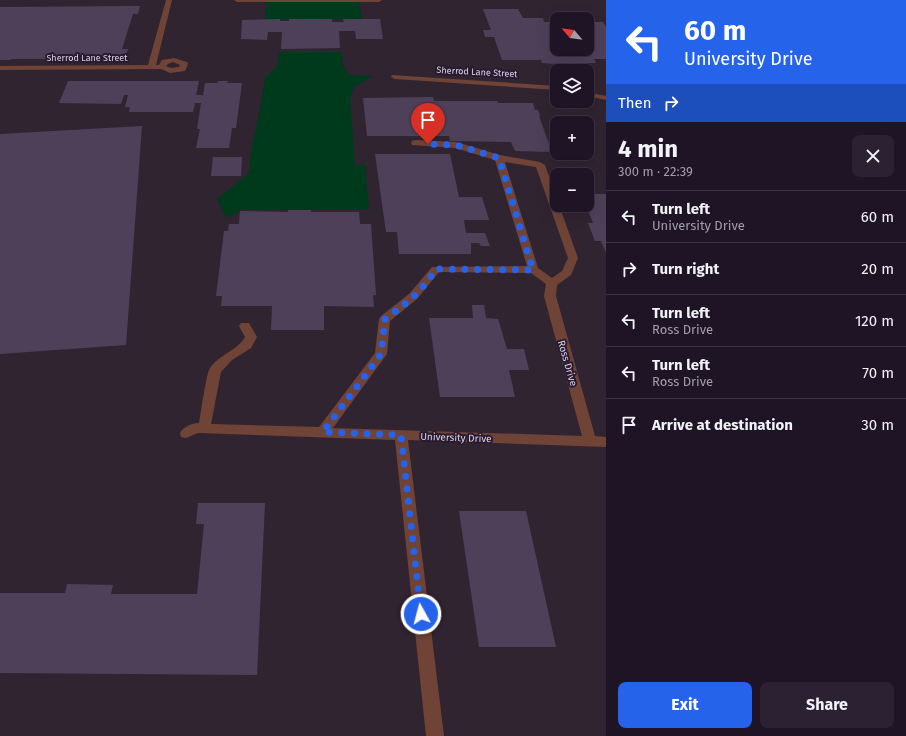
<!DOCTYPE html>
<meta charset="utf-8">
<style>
:root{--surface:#1f1426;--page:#2c2132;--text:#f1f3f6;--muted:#a19ea7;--line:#3c3343;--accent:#2563eb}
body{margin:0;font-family:"Fira Sans",sans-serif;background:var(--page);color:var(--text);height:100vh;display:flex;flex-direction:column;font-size:15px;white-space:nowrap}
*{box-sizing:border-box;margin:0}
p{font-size:13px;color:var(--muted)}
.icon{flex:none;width:22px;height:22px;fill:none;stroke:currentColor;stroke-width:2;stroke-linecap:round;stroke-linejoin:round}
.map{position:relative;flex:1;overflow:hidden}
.drawer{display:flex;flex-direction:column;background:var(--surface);width:300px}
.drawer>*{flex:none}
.top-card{background:#2563eb;color:#fff;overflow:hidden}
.needle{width:26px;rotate:299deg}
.tools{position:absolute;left:550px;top:12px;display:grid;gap:8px}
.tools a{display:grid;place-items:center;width:44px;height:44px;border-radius:8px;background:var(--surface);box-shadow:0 4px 16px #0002,0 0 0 1px var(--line);font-size:20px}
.pin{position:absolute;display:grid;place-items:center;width:34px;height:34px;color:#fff;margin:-41px -17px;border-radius:50% 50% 50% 0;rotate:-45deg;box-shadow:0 0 4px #0007}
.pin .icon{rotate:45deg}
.me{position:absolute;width:44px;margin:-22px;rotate:353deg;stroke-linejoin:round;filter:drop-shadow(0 0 3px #0008)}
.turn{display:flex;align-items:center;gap:14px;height:84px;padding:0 12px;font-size:18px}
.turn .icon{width:52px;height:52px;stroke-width:2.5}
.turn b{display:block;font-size:28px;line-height:34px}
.then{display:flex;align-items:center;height:38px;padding:0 12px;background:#0003;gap:8px;font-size:15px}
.round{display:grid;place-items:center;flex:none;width:42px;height:42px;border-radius:8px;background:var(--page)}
.summary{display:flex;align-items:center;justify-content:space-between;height:68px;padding:0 12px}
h1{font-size:24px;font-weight:700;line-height:30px}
.button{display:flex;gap:8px;margin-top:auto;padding:8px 12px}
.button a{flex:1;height:46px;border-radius:8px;background:var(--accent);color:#fff;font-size:16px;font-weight:700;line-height:46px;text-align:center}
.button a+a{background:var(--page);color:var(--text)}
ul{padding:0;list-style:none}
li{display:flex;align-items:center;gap:12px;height:52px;padding:0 12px;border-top:1px solid var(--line)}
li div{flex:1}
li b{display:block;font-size:15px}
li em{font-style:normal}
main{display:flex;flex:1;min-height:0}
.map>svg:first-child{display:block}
</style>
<main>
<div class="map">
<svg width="606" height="736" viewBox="0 0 606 736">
<rect width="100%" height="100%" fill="#291b32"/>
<!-- education -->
<path fill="#312431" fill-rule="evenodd" d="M0 0H606V736H0ZM557 19H587V49H557ZM557 71H587V101H557ZM557 123H587V153H557ZM557 175H587V205H557Z"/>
<!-- green -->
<g fill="#003a1c">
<path d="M266 0H359L362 19 265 20Z"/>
<path d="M280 52H340L342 53 343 66 350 75 373 76 354 87 350 97 355 165H365L369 209 241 210 230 217 225 216 217 199 249 173 251 149 256 130 265 77 276 68 279 53Z"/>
</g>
<!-- building -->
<g fill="#4f405a">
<path d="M140 6 138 14H133L122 49H128L125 59H11L10 60H0V7Z"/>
<path d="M483 9H518L523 18H543L544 22H557V49H587V22H603L606 27V59H594L596 63H582L583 66 560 67H557L555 64 542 63 541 60H502L494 37H485L483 30H491Z"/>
<path d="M280 19V21H289V19H332V22H344L343 19H380L383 39H356L355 31H339L340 48 281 49 282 32H268L267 40 241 39 242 20Z"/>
<path d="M68 81H199L196 95H203L205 83H218V81H228L227 83H242L236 128H232L229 148H196L200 129H197L201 103H195L193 112H129L130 107H125L128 95H124L121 104 59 103Z"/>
<path d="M433 97 434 101H497L498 103H533L535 110H538L540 116H539L552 152 515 151 511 142 450 141 449 136H367L363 98Z"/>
<path d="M142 126 126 345 0 354V134Z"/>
<path d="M375 154H450L459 197H482L489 220H464L466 233H485L490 246H481L479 243H471V254H399L397 232H386Z"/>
<path d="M213 157H242L241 176H211Z"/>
<path d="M587 194H606V253L601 241H595L588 223H593L586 205Z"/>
<path d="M288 210H311V212H359L360 224H371L376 295H373L374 307 324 306V330H271L272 306H221L222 296H216L224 231H228L229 224H239L240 211 288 212Z"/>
<path d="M472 305H484L486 318 498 319 507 349H524L529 370H509L515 397H440L429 318H473Z"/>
<path d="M198 503H265L257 675 0 673V593H65L67 584 113 585 111 594H197L204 524H196Z"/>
<path d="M459 511H526L556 647H479Z"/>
</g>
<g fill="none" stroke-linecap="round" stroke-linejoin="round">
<!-- minor -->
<g fill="#704337" fill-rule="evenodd">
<path d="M166 0H172L156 65H159L162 60 174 58 187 62 188 64 185 71 170 73 161 69 0 70V66L148 65ZM173 62 180 65 179 67 171 68 166 66 168 64Z"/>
<path d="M234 0H382L379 2H237Z"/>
<path d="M392 75 557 86V90L395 79 391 77Z"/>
<path d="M587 92 606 96V100L587 96Z"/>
<path d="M415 140 456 142 500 155 540 162 545 165 557 199V205H559L578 258 571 275 557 285 556 296 595 436 606 437V447L408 440 444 736H426L395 440 198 433 186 438 181 437 180 433C183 427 192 423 199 423 201 413 206 374 210 368 219 355 239 349 245 337L239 326 241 323H249L257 337 251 348 232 360 221 372 211 424 319 427 375 353 379 319 381 316 409 294 432 267 527 266 495 160 455 148 412 145 411 143 412 141ZM505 162 536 167 568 258 562 271 552 278 538 268ZM439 272 531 273 546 284 544 296 582 436 333 428 387 354 390 321 417 299Z"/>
</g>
</g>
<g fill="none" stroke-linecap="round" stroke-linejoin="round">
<!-- route -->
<path stroke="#2563eb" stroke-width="7" stroke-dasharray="0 12.6" d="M421 614 401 435 323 432 381 354 385 319C407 303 421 292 436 269L533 270 499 158 456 145 428 144"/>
</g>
<g text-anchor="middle" stroke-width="4" stroke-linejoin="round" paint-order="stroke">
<!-- far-street labels -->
<g font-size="9" fill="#dcd3e3" stroke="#291b32">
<text x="87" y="61">Sherrod Lane Street</text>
<text transform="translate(477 72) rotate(3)" y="3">Sherrod Lane Street</text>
</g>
<!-- street labels -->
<g font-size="10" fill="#dcd3e3" stroke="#291b32">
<text transform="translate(568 363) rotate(74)" y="4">Ross Drive</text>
<text transform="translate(456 437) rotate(2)" y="4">University Drive</text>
</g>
</g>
</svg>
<div class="tools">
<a><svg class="needle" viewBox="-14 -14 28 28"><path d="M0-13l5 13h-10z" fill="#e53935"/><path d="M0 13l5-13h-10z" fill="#a19ea7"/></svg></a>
<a><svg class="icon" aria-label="layers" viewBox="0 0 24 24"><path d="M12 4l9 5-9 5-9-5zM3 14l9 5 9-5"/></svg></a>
<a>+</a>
<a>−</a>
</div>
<div class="pin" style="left:428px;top:144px;background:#d93025"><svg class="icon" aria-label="arrive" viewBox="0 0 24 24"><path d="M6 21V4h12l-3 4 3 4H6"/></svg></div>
<svg class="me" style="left:421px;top:614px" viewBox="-20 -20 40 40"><circle r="17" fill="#2563eb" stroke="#fff" stroke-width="3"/><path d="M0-11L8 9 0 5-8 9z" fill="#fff"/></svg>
</div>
<section class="drawer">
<div class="top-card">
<div class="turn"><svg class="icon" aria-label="left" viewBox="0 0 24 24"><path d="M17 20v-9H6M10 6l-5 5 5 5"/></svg><div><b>60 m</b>University Drive</div></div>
<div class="then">Then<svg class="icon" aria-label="right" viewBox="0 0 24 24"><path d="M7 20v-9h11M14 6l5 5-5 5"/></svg></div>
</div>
<div class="summary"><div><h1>4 min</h1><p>300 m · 22:39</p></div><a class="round"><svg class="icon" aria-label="close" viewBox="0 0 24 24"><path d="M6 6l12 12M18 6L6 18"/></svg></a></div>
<ul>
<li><svg class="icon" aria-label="left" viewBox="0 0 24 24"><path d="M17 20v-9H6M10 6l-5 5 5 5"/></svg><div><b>Turn left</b><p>University Drive</p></div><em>60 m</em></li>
<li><svg class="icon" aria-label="right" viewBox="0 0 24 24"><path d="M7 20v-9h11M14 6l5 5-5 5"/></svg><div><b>Turn right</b></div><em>20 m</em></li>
<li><svg class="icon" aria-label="left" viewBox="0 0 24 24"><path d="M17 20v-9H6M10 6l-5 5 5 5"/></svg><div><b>Turn left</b><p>Ross Drive</p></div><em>120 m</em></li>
<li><svg class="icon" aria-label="left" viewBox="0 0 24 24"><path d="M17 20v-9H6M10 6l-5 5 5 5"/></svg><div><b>Turn left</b><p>Ross Drive</p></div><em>70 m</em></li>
<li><svg class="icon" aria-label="arrive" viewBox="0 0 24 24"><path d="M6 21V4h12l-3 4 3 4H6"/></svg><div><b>Arrive at destination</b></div><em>30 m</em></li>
</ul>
<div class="button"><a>Exit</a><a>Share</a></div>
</section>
</main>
